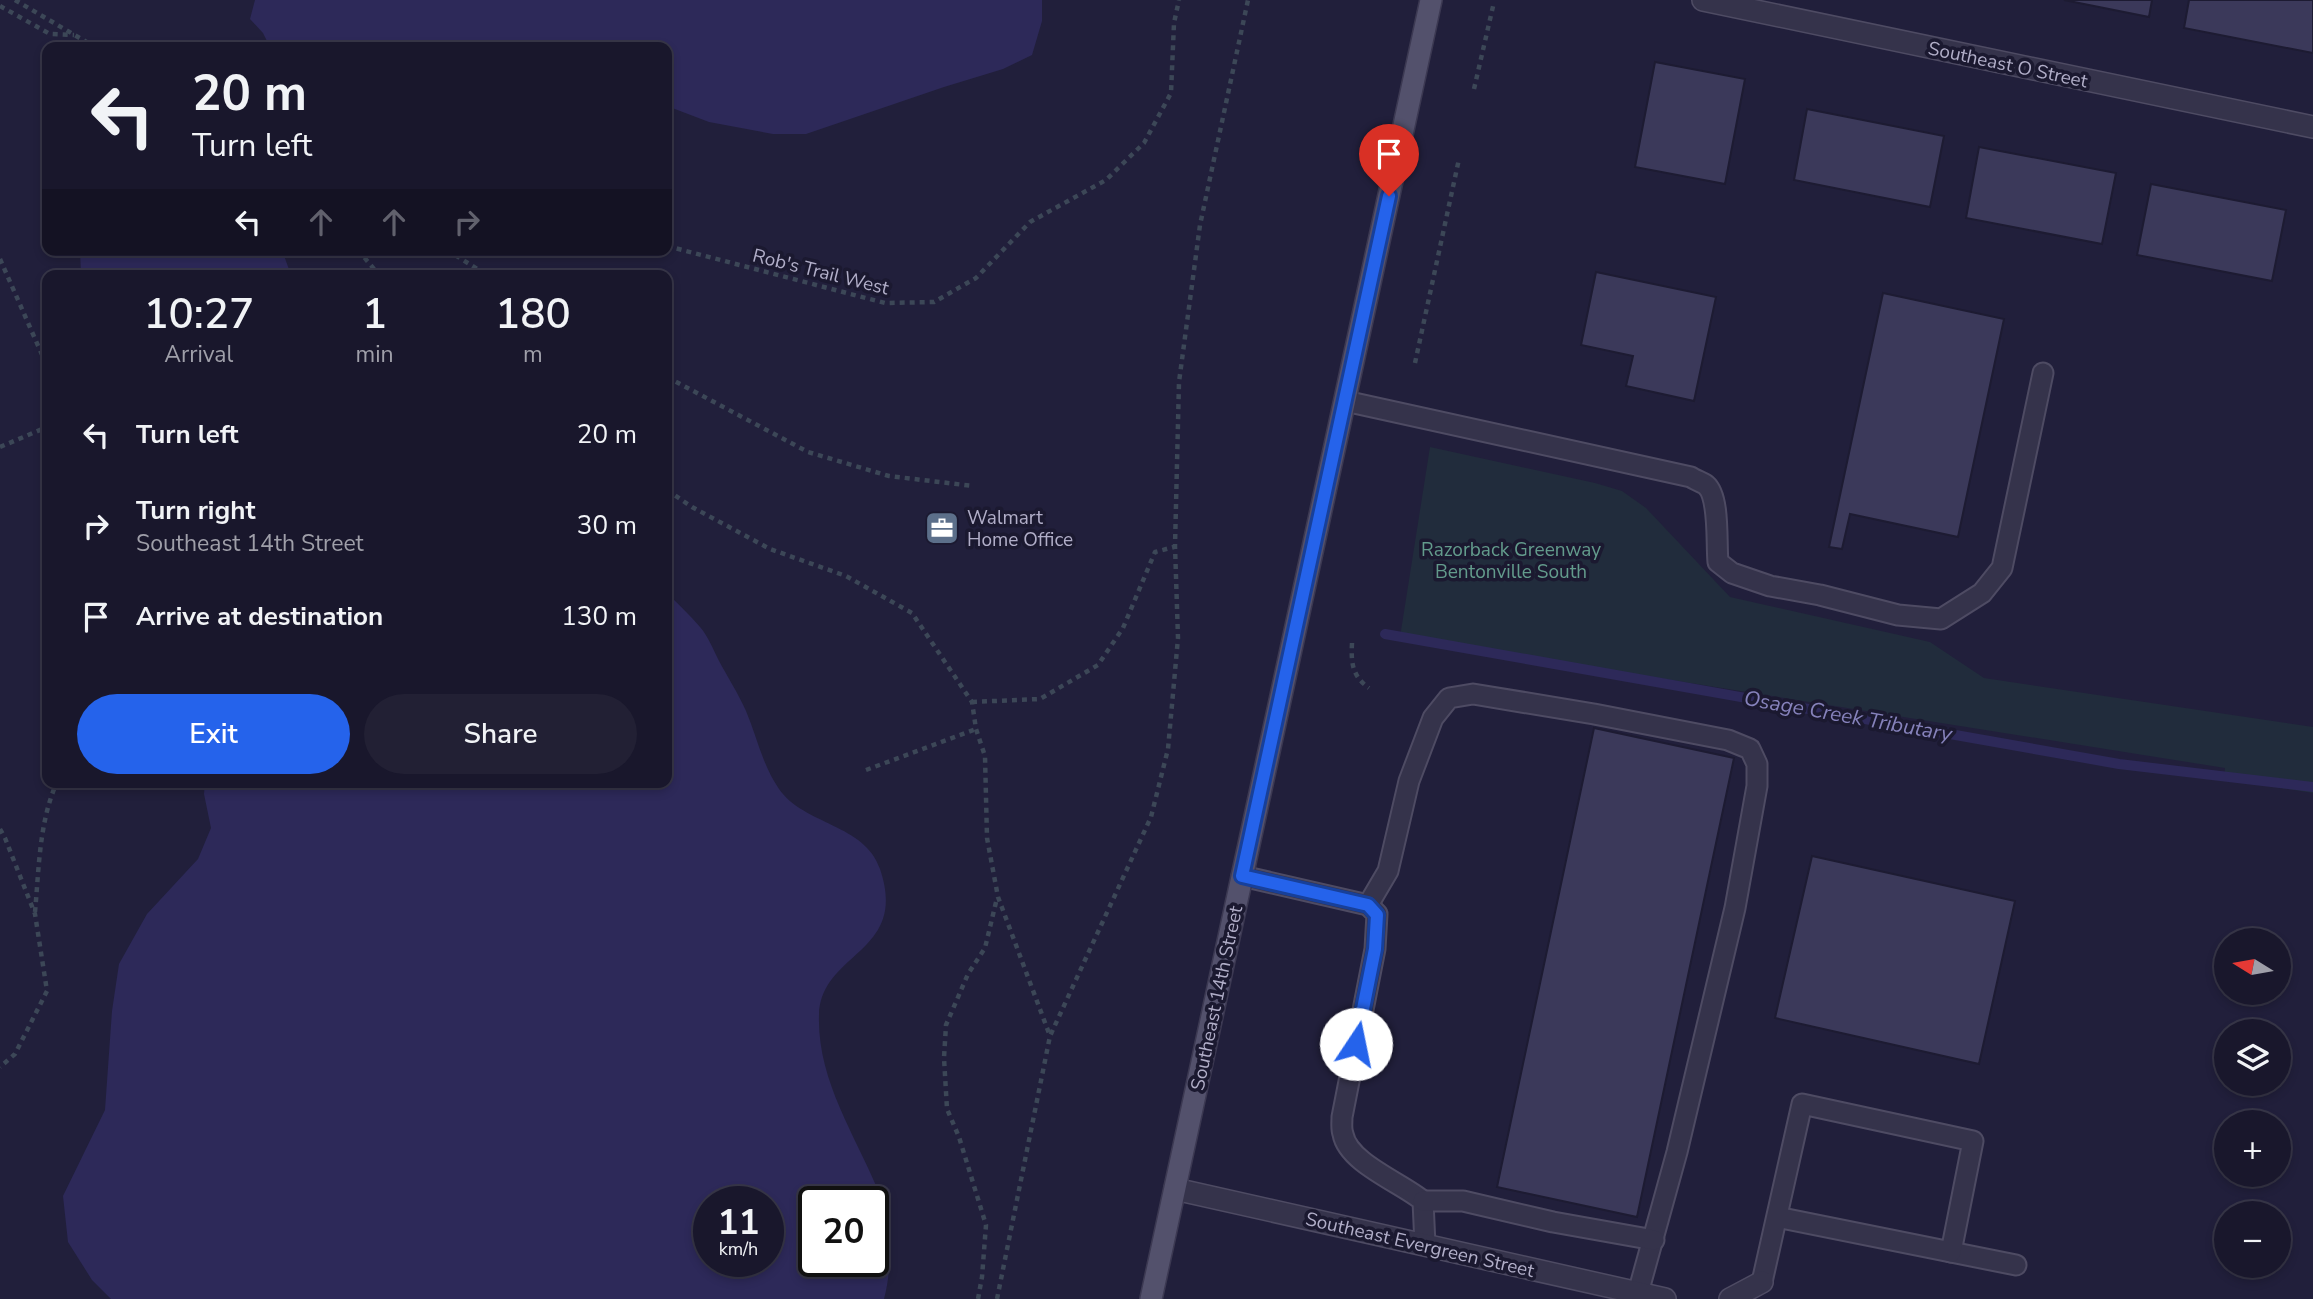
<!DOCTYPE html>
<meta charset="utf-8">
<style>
:root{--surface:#19172c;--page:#222034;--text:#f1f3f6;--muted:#9f9fa9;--line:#373648;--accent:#2563eb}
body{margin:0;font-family:"Nunito Sans",sans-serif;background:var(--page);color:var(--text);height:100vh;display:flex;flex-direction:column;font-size:26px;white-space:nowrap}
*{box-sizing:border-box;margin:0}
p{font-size:23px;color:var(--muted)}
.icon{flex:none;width:38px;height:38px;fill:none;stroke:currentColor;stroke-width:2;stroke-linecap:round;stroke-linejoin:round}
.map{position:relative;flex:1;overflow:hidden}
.side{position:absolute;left:42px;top:270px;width:630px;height:518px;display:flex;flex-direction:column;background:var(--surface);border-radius:14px;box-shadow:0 4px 10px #0003,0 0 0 2px var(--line)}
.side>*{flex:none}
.top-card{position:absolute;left:42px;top:42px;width:630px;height:214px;border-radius:14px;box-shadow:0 4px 10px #0003,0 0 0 2px var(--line);background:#19172c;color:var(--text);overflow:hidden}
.needle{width:46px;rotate:281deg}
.controls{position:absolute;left:2214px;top:928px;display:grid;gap:14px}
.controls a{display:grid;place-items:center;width:77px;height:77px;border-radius:50%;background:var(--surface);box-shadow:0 4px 10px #0003,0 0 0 2px var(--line);font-size:35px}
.speed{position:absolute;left:693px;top:1186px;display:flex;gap:14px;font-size:35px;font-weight:700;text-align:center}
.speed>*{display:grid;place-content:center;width:91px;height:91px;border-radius:50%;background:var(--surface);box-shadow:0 4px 10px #0003,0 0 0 2px var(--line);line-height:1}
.speed small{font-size:18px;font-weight:400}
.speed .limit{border:4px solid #111;border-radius:10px;background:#fff;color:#111}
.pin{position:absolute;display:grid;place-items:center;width:60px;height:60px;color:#fff;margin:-72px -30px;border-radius:50% 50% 50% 0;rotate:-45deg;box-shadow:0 0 7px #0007}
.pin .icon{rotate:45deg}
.me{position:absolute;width:77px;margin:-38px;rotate:11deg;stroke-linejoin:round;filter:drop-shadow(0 0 5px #0008)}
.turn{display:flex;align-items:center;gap:24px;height:147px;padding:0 35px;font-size:32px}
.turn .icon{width:91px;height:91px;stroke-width:2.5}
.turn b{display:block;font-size:49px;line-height:60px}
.lanes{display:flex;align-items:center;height:66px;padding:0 35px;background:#0003;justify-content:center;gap:35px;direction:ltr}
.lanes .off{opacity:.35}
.eta{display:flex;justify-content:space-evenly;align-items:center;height:119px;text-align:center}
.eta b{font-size:42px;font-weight:600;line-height:49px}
.button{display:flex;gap:14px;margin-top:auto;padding:14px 35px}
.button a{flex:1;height:80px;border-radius:42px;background:var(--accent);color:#fff;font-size:28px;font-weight:600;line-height:80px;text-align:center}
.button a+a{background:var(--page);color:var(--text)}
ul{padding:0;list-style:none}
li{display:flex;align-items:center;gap:21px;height:91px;padding:0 35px}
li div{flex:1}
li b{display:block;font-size:26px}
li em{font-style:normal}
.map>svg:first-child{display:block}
</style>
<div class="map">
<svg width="2313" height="1299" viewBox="0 0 2313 1299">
<rect width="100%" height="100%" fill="#211f3b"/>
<!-- green -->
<path fill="#212c3c" d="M1430 447 1595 483 1622 491 1646 508 1730 597 1930 642 1984 678 2313 727V793L2224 779 2225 768 1400 637Z"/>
<!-- water -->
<g fill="#2d2959" fill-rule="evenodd">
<path d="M255 0H1042V21L1032 55 1003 69 944 87 806 134H773L709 122 667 106V47H270L263 33 250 19Z"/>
<path d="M80 250H282L291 275H81Z"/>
<path d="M667 593C678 604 690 615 700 627 708 636 713 649 718 659 727 676 738 693 746 711 757 737 762 764 779 789 804 825 865 824 880 869 909 954 821 951 819 1015 817 1079 854 1133 878 1190 891 1222 893 1266 884 1299H111L92 1280 68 1242 63 1196 105 1110 112 1011 119 964 147 914 198 859 211 828 204 794 205 782H667ZM709 1202H768V1262H709ZM814 1202H873V1262H814Z"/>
</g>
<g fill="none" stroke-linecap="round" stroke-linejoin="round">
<!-- stream -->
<path stroke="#2d2959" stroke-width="10" d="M1385 634 2119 764 2313 787"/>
</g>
<!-- building -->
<g fill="#3b395a" stroke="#1d1b32" stroke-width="2">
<path d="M2064 0H2152L2149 17Z"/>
<path d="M2189 0H2313V53L2184 28Z"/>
<path d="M1655 62 1745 79 1725 184 1635 167Z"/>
<path d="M1807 109 1944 136 1930 207 1794 180Z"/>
<path d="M1979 147 2116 173 2102 244 1966 218Z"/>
<path d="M2151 184 2286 210 2272 281 2137 255Z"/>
<path d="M1596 272 1716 297 1694 401 1626 386 1633 356 1581 345Z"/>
<path d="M1883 293 2004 319 1958 537 1850 514 1842 549 1829 547Z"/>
<path d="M1594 728 1734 758 1637 1217 1497 1187Z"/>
<path d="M1812 856 2015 901 1979 1064 1775 1018Z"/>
</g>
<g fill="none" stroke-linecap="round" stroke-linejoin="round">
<!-- lane casing -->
<g stroke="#4e4b63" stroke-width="23">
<g id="lane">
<path d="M1345 401 1691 477C1695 480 1702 482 1706 485 1720 497 1716 543 1718 562L1732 573 1770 586 1820 595 1898 615 1941 619 1982 593 2002 568 2043 373"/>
<path d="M1242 876 1368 905 1377 914 1375 949 1342 1117C1342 1123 1341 1129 1343 1134 1348 1163 1402 1183 1423 1201L1425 1245"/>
<path d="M1368 905 1388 871 1409 781 1433 718 1449 698 1473 694 1594 714 1728 740 1750 749 1757 764V786L1735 908 1677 1152 1638 1293"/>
<path d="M1423 1201H1463L1553 1222 1654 1240"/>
<path d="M1951 1252 2016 1265"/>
<path d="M1762 1282 1802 1104 1973 1141 1951 1252 1777 1217"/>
</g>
</g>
<!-- street casing -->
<g stroke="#4e4b63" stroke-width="24">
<g id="street">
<path d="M1703 0 2313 127"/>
<path d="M1175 1189 1665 1299"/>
<path d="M1730 1299 1762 1282"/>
</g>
</g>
<!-- primary casing -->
<g stroke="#3c3952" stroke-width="24">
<path id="primary" d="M1151 1299 1431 0"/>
</g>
<!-- path -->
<g stroke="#3c4757" stroke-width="4.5" stroke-dasharray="5 5" stroke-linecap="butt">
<path d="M15 0 95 47"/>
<path d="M0 6 50 34 74 35"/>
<path d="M1474 89 1494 2"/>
<path d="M667 246 885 303 934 302 976 278 1030 222 1106 180 1144 143 1171 93 1174 23 1179 0"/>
<path d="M358 250 379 275"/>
<path d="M447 250 487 275"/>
<path d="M0 259 47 366"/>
<path d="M1415 363 1459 159"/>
<path d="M667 377 808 452 889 476 973 486"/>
<path d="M0 447 47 427"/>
<path d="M667 490 692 507 770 549 846 576 912 613 972 702 976 729 985 756 987 838 998 897 1050 1036"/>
<path d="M1352 643C1351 663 1352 676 1369 688"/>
<path d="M972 702 1040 699 1098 665 1123 628 1155 552 1174 547"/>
<path d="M866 770 976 729"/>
<path d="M0 829 5 838 35 914 47 991 15 1054 0 1067"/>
<path d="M35 912C39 869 39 822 57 782"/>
<path d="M978 1299 982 1277 986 1225 959 1137 947 1109 944 1058 946 1025 968 974 985 948 997 898"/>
<path d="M997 1299 1050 1036 1151 817 1168 749 1178 638 1175 546 1179 382 1200 225 1248 0"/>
</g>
<!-- lane -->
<use href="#lane" stroke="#35334b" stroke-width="19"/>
<!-- street -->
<use href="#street" stroke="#35334b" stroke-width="21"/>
<!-- primary -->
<use href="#primary" stroke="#53516c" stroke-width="21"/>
</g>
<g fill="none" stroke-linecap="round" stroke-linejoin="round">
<!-- route casing -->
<g stroke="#184099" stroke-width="18">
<path id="route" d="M1356 1044 1375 949 1377 915 1368 905 1242 876 1389 196"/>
</g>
<!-- route -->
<use href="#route" stroke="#2563eb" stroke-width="12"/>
</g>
<!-- icons -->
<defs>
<g id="office-square" transform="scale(1.75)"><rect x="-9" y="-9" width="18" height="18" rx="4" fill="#5c6f8a" stroke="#1b1930"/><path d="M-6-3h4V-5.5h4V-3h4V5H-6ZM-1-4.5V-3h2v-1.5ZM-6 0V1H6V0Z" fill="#fff"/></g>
</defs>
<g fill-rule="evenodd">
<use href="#office-square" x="942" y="528"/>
</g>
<g text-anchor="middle" stroke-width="7" stroke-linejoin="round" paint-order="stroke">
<!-- street labels -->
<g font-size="19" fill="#b1aec8" stroke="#1b1930">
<text transform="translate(2008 64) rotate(12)" y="7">Southeast O Street</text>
<text transform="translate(821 271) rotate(14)" y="7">Rob's Trail West</text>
<text transform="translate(1216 998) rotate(-78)" y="7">Southeast 14th Street</text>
<text transform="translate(1420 1244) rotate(13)" y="7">Southeast Evergreen Street</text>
</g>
<!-- poi labels -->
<g font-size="19" fill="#b1aec8" stroke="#1b1930" text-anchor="start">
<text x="967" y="524">Walmart<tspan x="967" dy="22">Home Office</tspan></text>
</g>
<!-- park labels -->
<g font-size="19" fill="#639b8c" stroke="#1b1930">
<text x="1511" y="556">Razorback Greenway<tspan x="1511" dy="22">Bentonville South</tspan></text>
</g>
<!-- water labels -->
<g font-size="21" font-style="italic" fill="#8682bb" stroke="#1b1930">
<text transform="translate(1848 716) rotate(10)" y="7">Osage Creek Tributary</text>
</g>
</g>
</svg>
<div class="controls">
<a><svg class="needle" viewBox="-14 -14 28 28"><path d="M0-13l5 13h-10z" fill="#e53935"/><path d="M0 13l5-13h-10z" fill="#9f9fa9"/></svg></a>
<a><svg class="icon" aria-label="layers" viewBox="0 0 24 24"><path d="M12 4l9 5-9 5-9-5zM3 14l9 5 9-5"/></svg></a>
<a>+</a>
<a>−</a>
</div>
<div class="speed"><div>11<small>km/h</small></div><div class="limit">20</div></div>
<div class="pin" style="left:1389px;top:196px;background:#d93025"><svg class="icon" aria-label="arrive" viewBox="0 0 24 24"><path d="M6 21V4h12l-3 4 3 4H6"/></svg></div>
<svg class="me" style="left:1356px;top:1044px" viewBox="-20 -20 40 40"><circle r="19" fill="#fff"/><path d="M0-13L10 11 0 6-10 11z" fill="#2563eb"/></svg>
<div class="top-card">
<div class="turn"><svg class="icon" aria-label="left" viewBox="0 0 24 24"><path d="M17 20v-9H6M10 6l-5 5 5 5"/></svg><div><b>20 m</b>Turn left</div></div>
<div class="lanes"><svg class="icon" aria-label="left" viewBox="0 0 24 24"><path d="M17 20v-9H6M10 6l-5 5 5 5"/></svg><svg class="icon off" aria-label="ahead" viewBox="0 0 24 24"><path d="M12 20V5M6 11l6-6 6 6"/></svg><svg class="icon off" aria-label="ahead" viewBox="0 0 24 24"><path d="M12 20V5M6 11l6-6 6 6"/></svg><svg class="icon off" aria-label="right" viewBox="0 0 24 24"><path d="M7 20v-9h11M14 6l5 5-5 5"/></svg></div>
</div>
<section class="side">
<div class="eta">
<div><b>10:27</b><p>Arrival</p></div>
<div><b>1</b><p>min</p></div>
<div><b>180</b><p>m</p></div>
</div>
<ul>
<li><svg class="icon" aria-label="left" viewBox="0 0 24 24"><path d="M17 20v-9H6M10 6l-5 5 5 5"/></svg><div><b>Turn left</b></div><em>20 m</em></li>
<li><svg class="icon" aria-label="right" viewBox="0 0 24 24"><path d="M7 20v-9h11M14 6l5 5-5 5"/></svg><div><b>Turn right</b><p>Southeast 14th Street</p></div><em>30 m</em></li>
<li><svg class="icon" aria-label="arrive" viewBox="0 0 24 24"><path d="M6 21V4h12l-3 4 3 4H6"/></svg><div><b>Arrive at destination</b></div><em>130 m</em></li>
</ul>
<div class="button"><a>Exit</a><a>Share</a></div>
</section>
</div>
